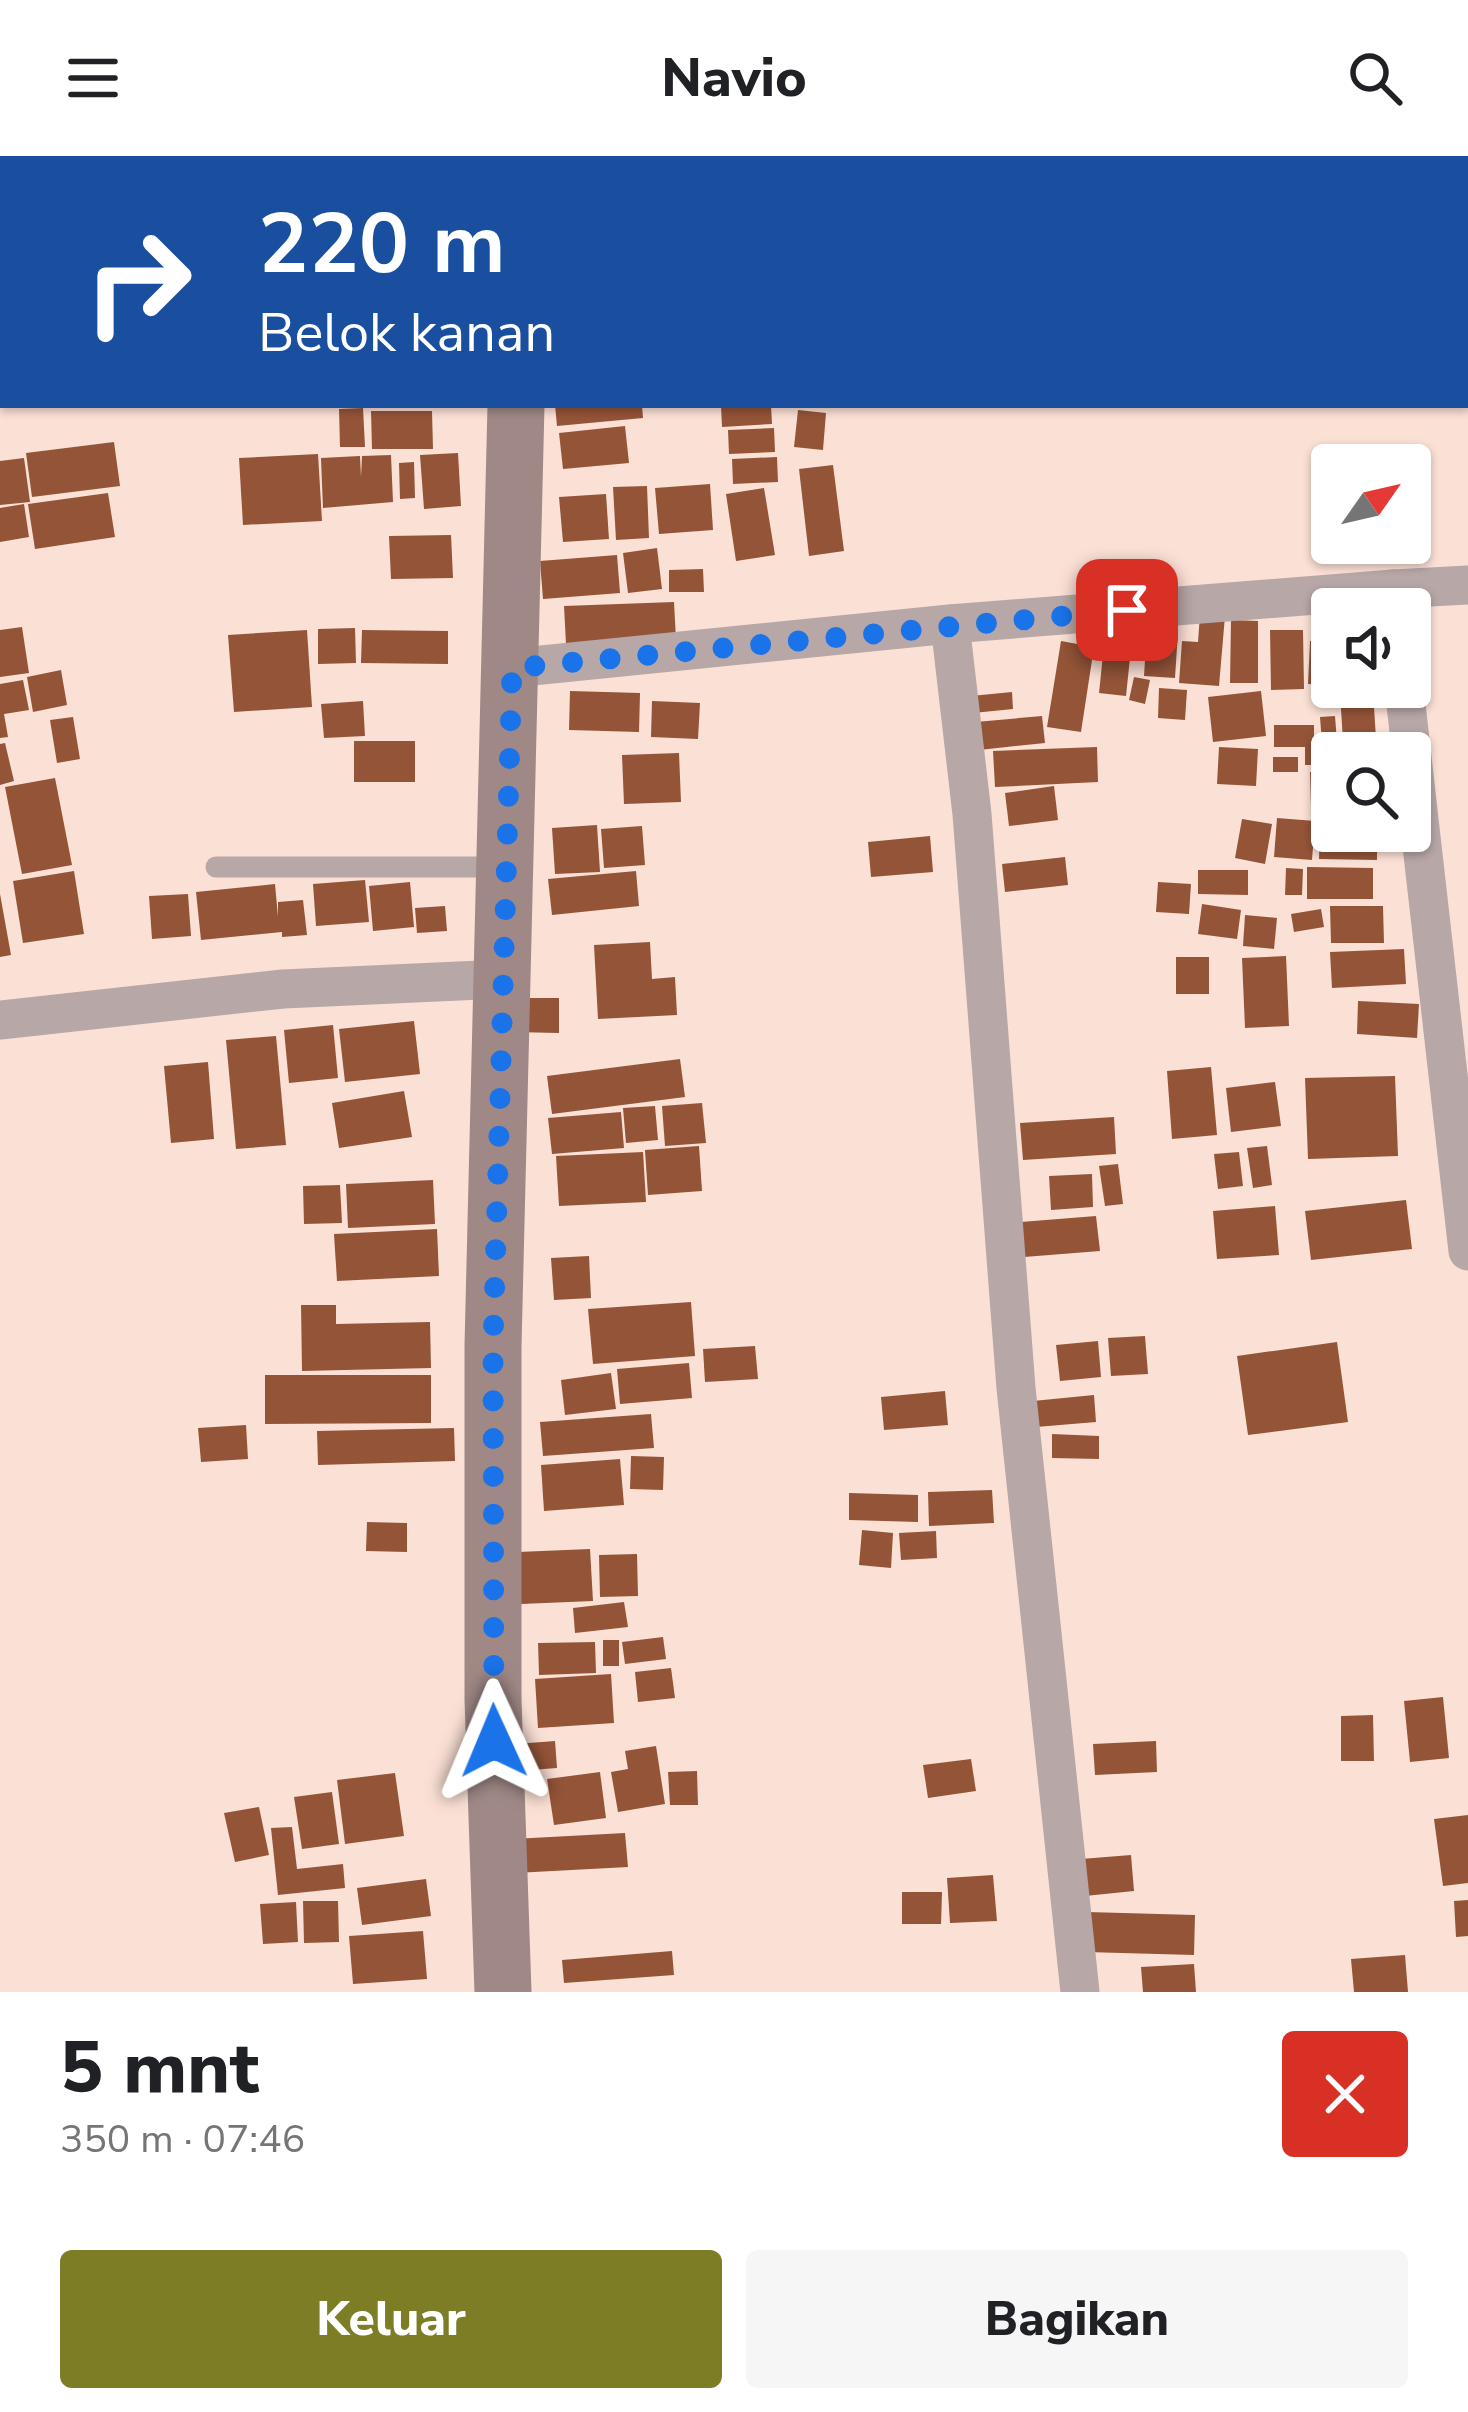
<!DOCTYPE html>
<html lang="id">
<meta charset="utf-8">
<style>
:root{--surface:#fff;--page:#f6f6f6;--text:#202124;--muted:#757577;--accent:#7c7d25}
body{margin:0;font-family:"Nunito Sans",sans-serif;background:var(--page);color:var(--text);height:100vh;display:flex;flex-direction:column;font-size:45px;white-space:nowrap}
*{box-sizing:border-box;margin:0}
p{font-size:39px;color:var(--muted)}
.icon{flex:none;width:66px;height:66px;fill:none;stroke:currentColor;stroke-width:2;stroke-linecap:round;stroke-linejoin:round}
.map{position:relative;height:1836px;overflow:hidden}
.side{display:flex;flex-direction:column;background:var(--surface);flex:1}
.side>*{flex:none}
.guide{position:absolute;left:0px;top:0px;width:1470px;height:252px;box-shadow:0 3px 9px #0004;background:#1a4fa0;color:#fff;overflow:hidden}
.needle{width:78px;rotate:56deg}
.buttons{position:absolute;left:1311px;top:288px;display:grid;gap:24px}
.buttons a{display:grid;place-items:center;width:120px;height:120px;border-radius:12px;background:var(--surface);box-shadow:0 3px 9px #0004;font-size:60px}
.pin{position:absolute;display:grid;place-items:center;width:102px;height:102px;color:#fff;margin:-51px;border-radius:24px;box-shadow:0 6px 18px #0006}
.me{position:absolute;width:132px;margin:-66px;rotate:359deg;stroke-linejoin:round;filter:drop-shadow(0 0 9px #0008)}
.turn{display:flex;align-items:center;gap:42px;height:252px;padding:0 60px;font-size:54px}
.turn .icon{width:156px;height:156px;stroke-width:2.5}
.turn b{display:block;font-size:84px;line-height:102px}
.round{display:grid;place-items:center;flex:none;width:126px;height:126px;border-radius:12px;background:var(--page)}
.head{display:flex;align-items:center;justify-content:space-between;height:204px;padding:0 60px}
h1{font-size:72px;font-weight:800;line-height:90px}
.primary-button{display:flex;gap:24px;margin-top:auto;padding:24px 60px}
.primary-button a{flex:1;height:138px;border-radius:12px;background:var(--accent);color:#fff;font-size:48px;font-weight:800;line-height:138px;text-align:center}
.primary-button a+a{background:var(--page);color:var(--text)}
header{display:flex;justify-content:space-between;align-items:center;height:156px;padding:0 60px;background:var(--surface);font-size:54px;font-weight:800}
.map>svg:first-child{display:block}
</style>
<header><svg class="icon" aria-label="menu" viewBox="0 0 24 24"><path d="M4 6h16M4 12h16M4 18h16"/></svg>Navio<svg class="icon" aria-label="search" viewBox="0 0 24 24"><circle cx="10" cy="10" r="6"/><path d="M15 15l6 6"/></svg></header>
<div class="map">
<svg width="1468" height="1836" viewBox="0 0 1468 1836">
<rect width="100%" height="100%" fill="#fbe0d5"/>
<!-- building -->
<g fill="#945438">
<path d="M555 249H642L643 262 557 270Z"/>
<path d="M721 249H771L772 268 722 271Z"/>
<path d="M363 252 365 291H340L339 253Z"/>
<path d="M798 254 826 257 823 294 794 291Z"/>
<path d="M371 255H432L433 293H372Z"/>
<path d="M625 270 629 307 563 313 559 277Z"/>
<path d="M774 272 775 296 729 298 728 274Z"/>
<path d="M114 286 120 330 32 341 26 297Z"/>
<path d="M458 297 461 350 424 353 420 299Z"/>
<path d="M318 298 322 365 243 369 239 302Z"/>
<path d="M391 299 393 346 323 352 321 302 360 300 361 321 362 300Z"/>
<path d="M777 301 778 326 733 328 732 303Z"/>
<path d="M24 302 30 346 0 349V305Z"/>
<path d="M414 306 415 342 400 343 399 307Z"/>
<path d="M833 309 844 395 809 400 799 313Z"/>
<path d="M710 328 713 374 659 378 655 332Z"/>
<path d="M647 330 649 382 616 384 613 331Z"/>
<path d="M764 332 775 399 736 405 726 338Z"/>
<path d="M108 337 115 381 35 393 28 348Z"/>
<path d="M606 338 609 383 563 386 559 341Z"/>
<path d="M24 348 29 381 0 386V352Z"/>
<path d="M451 379 453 422 391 423 389 380Z"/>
<path d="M657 392 662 433 628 437 623 397Z"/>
<path d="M617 399 620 437 543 443 540 405Z"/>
<path d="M703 413 704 436H669V414Z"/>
<path d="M674 446 676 484 566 488 564 450Z"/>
<path d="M1200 458 1225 460 1219 530 1179 527 1182 485 1198 486Z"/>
<path d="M1231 464 1258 465V527H1230Z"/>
<path d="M22 471 29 517 0 521V474Z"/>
<path d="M355 472 356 507 318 508V473Z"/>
<path d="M1147 473 1178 476 1175 522 1144 520Z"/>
<path d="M307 474 312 551 234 556 228 479Z"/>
<path d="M362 474 448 475V508L361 507Z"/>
<path d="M1270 474H1303L1304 533 1271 534Z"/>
<path d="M1061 485 1094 491 1081 576 1047 571Z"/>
<path d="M1310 485H1332V529L1308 528Z"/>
<path d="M1104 489 1131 492 1126 540 1099 537Z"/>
<path d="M61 514 67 549 33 556 27 521Z"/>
<path d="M1134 521 1150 524 1145 548 1129 544Z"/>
<path d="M23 524 29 554 4 558 8 581 0 582V528Z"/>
<path d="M1159 532 1187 534 1185 564 1158 562Z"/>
<path d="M570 535 640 537 639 576 569 574Z"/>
<path d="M1261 535 1266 580 1213 586 1208 541Z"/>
<path d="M1373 535 1376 583 1343 585 1340 537Z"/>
<path d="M1012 536 1013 553 973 557 971 540Z"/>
<path d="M363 545 365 580 324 582 321 548Z"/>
<path d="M652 545 700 547 698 583 651 581Z"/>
<path d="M1042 560 1045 587 979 594 976 566Z"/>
<path d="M1335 560 1337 586 1322 587 1320 561Z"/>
<path d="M73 561 80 603 57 607 50 564Z"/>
<path d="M1274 569H1314V592H1327L1328 609H1305V591H1274Z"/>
<rect x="354" y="585" width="61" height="41"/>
<path d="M5 587 14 625 0 629V588Z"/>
<path d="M1097 591 1098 626 995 631 993 595Z"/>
<path d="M1219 591 1258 593 1256 630 1217 628Z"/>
<path d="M679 597 681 646 624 648 622 599Z"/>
<rect x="1273" y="601" width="25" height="15"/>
<path d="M1310 616H1332V650L1311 651Z"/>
<path d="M55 622 72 709 22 718 5 631Z"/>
<path d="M1054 630 1058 664 1009 670 1005 637Z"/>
<path d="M1320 661H1332V675H1377V704L1319 703Z"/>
<path d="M1277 662 1315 665 1312 704 1274 701Z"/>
<path d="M1242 663 1272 668 1265 708 1235 702Z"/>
<path d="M597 669 600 716 555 718 552 672Z"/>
<path d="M642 670 645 709 604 712 601 673Z"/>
<path d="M930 680 933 716 871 721 868 686Z"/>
<path d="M1065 701 1068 729 1005 736 1002 708Z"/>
<path d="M1307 711 1373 712V743H1307Z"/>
<path d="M1286 712 1303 713 1302 739H1285Z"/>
<path d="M1198 714H1248V739L1198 738Z"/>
<path d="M74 715 84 778 23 787 13 725Z"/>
<path d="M636 715 639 750 552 759 548 723Z"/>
<path d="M365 724 369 766 316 770 313 728Z"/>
<path d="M410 726 414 771 373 775 369 730Z"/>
<path d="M1158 726 1191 728 1189 758 1156 756Z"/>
<path d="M275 728 278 761V746L303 744 307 779 282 781V776L201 784 196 736Z"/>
<path d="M0 738 11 799 0 801Z"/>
<path d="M188 738 191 780 152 783 149 740Z"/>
<path d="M1202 748 1241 754 1237 783 1198 778Z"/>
<path d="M445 750 447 775 417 777 415 752Z"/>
<path d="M1330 750H1383L1384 787H1331Z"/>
<path d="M1321 753 1324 771 1294 776 1291 758Z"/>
<path d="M1245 759 1277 762 1274 793 1243 790Z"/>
<path d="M650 786 652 823 675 821 677 859 598 863 594 789Z"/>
<path d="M1404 793 1406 828 1332 832 1330 796Z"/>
<path d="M1286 800 1289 870 1245 872 1242 802Z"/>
<rect x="1176" y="801" width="33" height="37"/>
<path d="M513 842H559V877L513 876Z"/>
<path d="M1358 845 1419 848 1417 882 1357 878Z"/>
<path d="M414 865 420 918 345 926 339 873Z"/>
<path d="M333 869 338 922 289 927 284 874Z"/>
<path d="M276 880 286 989 236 993 226 884Z"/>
<path d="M680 903 685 941 552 958 547 920Z"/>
<path d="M208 906 214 983 171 987 164 910Z"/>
<path d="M1211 911 1217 979 1172 983 1167 915Z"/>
<path d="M1395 920 1398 1000 1308 1003 1305 922Z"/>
<path d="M1275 926 1281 970 1231 976 1226 932Z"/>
<path d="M404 935 412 981 339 992 332 947Z"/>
<path d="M702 947 706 987 665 990 662 950Z"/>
<path d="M655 950 658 984 626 987 623 952Z"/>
<path d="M621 956 624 992 552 998 548 962Z"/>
<path d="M1114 961 1116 998 1023 1004 1020 967Z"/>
<path d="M699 990 702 1035 648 1039 645 994Z"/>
<path d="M1267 990 1272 1029 1253 1032 1247 992Z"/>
<path d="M643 996 646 1046 559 1050 556 1000Z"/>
<path d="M1239 996 1243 1030 1218 1033 1214 998Z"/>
<path d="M1118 1008 1123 1048 1105 1050 1099 1010Z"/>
<path d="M1092 1018 1093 1051 1051 1054 1049 1020Z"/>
<path d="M433 1024 435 1068 348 1072 346 1028Z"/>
<path d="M340 1029 342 1067 304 1068 303 1030Z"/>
<path d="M1406 1044 1412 1093 1311 1104 1305 1055Z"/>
<path d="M1275 1050 1279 1099 1217 1103 1213 1055Z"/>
<path d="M1096 1060 1100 1095 1024 1101 1021 1066Z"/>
<path d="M437 1073 439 1120 337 1125 334 1078Z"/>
<path d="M589 1100 591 1142 554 1144 551 1102Z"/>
<path d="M691 1146 695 1200 593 1208 588 1153Z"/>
<path d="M301 1149H336V1168L430 1166 431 1212 302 1215Z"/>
<path d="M1145 1180 1148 1218 1111 1220 1108 1182Z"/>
<path d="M1098 1185 1101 1221 1060 1225 1056 1189Z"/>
<path d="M1337 1186 1348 1266 1248 1279 1237 1200Z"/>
<path d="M755 1190 758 1223 705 1226 703 1193Z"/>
<path d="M689 1207 692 1242 620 1248 617 1213Z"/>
<path d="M611 1217 616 1253 565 1259 561 1224Z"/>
<path d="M265 1219H431V1267L265 1268Z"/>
<path d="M945 1235 948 1269 884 1274 881 1241Z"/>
<path d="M1094 1239 1096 1266 1036 1271 1033 1245Z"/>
<path d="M651 1258 654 1292 543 1300 540 1266Z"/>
<path d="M246 1269 248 1303 201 1306 198 1272Z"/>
<path d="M454 1272 455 1305 318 1309 317 1275Z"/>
<path d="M1052 1278 1099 1280V1303L1052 1302Z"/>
<path d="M631 1300 664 1301 663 1334 630 1333Z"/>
<path d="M620 1303 624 1349 544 1355 541 1309Z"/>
<path d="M992 1334 994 1367 929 1370 928 1336Z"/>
<path d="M849 1337 918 1339V1366L849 1364Z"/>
<path d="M367 1366 407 1367V1396L366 1395Z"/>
<path d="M862 1374 893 1377 891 1412 859 1409Z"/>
<path d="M936 1375 937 1402 901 1404 899 1377Z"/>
<path d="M590 1393 593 1445 521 1448 518 1396Z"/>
<path d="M637 1398 638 1440 600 1441 599 1399Z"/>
<path d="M624 1446 628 1471 575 1477 573 1452Z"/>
<path d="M663 1481 666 1503 625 1508 622 1486Z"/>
<rect x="603" y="1484" width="16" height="26"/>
<path d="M595 1486 596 1517 539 1519 538 1487Z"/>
<path d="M671 1512 675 1542 638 1546 635 1516Z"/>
<path d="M611 1518 614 1567 538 1572 535 1523Z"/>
<path d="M1443 1541 1449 1602 1410 1606 1404 1545Z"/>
<path d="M1373 1559 1374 1605H1341V1560Z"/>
<path d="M555 1585 557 1612 518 1615 516 1588Z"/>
<path d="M1156 1585 1157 1616 1095 1619 1093 1588Z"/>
<path d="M656 1590 665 1648 618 1656 611 1616 628 1613 625 1595Z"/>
<path d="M971 1603 976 1635 928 1642 923 1609Z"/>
<path d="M697 1615 698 1649H670L668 1616Z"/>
<path d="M600 1616 606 1662 554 1669 547 1623Z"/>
<path d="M395 1617 404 1680 345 1688 337 1624Z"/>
<path d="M332 1636 339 1688 302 1693 294 1641Z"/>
<path d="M259 1651 269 1699 235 1706 224 1657Z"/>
<path d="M1468 1659V1727L1443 1730 1434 1663Z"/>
<path d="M292 1671 297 1713 343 1708 345 1732 278 1739 271 1672Z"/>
<path d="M625 1677 628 1711 515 1717 513 1683Z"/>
<path d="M1131 1699 1134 1735 1085 1740 1081 1703Z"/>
<path d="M993 1719 997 1765 950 1767 947 1722Z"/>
<path d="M426 1723 431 1760 362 1769 357 1732Z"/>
<path d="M902 1736H942L941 1768H902Z"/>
<path d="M1468 1744V1780L1456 1781 1454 1745Z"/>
<path d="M303 1745H338L339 1786 304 1787Z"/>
<path d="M296 1746 298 1786 263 1788 260 1748Z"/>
<path d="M1087 1756 1195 1759 1194 1799 1086 1796Z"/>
<path d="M423 1775 427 1823 353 1828 349 1780Z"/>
<path d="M672 1795 674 1819 564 1827 562 1804Z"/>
<path d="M1405 1799 1408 1836H1354L1351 1803Z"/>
<path d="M1194 1808 1196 1836H1143L1141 1811Z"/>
</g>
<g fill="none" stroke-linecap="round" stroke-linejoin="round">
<!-- lane -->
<path stroke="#b7a7a6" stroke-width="21" d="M216 711H504"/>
<!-- street -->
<g stroke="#b7a7a6" stroke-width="39">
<path d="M1393 433 1468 429"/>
<path d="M950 468 972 658 1016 1232 1080 1836"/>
<path d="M512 512 950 468 1393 433 1395 453"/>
<path d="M1404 531 1468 1095"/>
<path d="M0 864 283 833 503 823"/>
</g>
<!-- secondary -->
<g stroke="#9f8886" stroke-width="57">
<path d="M516 0V3"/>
<path d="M503 1836 493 1543V1190L516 249"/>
</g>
</g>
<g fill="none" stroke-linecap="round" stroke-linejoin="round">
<!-- route -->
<path stroke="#1a73e8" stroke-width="21" stroke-dasharray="0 37.8" d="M494 1585 493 1190 512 512 1127 454"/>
</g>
</svg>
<div class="buttons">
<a><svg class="needle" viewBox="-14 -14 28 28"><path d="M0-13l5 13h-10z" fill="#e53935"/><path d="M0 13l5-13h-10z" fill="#757577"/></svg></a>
<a><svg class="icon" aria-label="sound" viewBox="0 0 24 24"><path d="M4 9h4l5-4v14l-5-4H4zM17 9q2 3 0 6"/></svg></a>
<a><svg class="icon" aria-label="search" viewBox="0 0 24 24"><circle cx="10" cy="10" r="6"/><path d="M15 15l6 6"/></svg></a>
</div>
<div class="pin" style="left:1127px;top:454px;background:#d93025"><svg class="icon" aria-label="arrive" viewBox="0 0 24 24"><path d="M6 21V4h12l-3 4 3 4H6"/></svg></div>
<svg class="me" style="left:494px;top:1585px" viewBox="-20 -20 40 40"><path d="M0-17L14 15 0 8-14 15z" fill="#1a73e8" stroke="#fff" stroke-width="4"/></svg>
<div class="guide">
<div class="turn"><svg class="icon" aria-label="right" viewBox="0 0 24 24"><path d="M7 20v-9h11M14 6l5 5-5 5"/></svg><div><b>220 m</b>Belok kanan</div></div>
</div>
</div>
<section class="side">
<div class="head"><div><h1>5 mnt</h1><p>350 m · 07:46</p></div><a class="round" style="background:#d93025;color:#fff"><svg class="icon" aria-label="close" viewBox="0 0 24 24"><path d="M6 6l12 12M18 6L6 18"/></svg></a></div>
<div class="primary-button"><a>Keluar</a><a>Bagikan</a></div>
</section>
